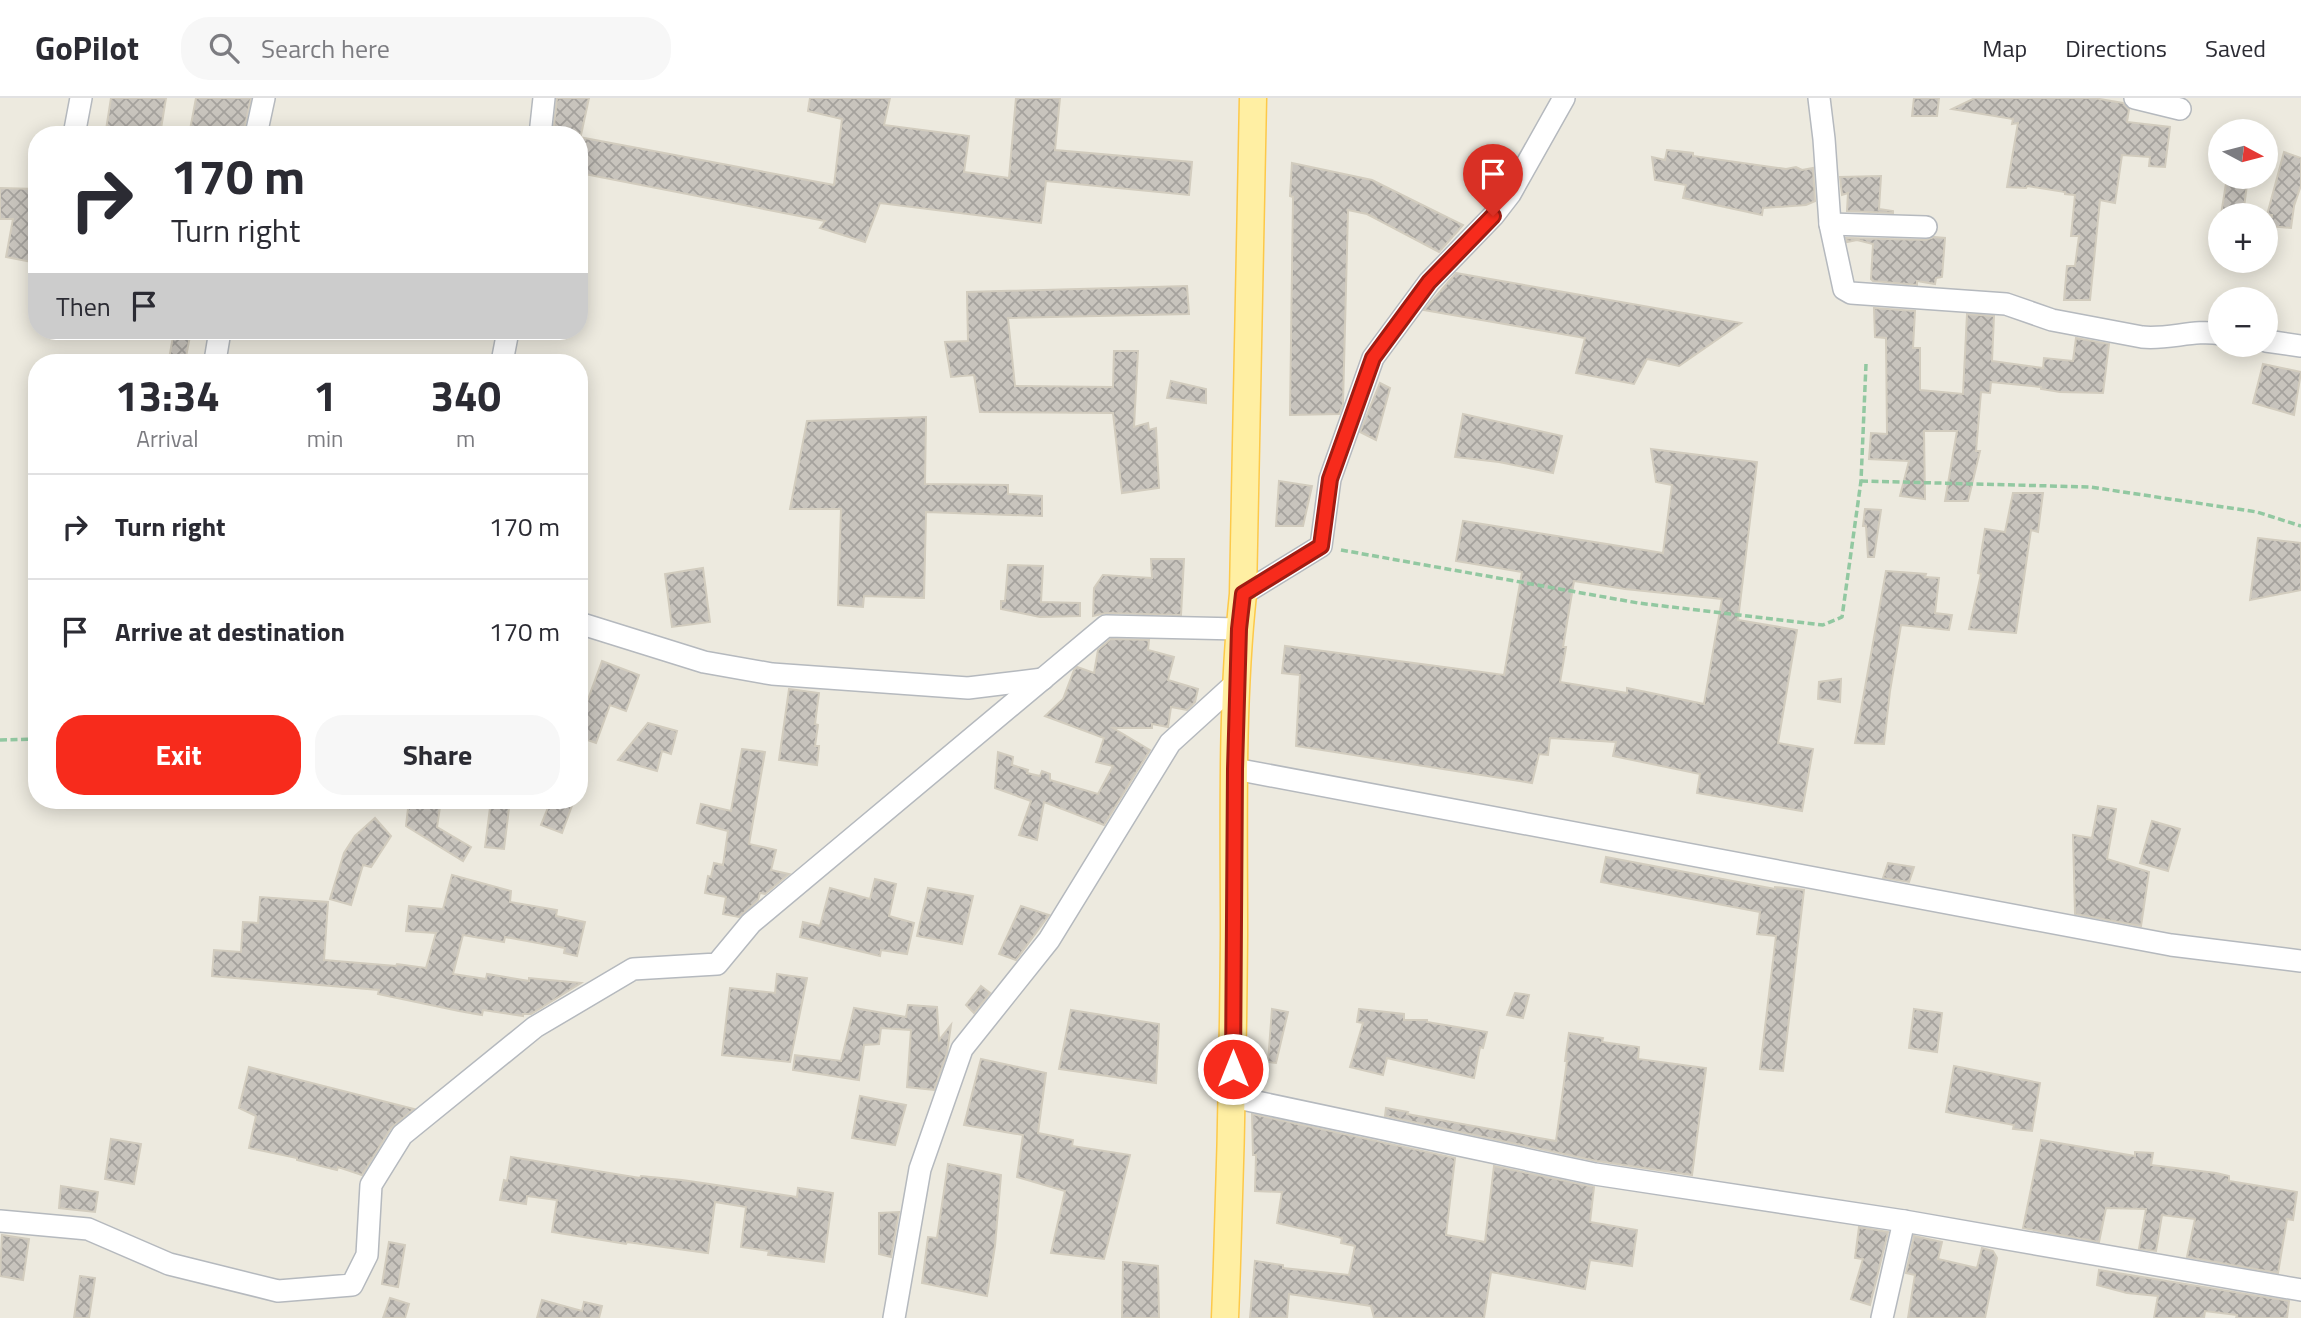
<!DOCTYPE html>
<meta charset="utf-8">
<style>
:root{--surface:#fff;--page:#f7f7f7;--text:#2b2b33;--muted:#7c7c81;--line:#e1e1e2;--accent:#f72b1c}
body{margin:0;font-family:"Titillium Web",sans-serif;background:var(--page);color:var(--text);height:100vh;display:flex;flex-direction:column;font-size:26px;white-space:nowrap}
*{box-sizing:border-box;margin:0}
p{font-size:23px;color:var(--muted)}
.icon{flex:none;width:38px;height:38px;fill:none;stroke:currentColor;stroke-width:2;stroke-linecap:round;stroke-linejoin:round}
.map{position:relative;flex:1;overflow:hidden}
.details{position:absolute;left:28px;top:256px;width:560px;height:455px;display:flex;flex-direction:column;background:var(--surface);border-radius:28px;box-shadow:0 4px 18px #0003}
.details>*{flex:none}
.top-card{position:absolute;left:28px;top:28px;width:560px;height:214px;border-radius:28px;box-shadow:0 4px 18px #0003;background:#fff;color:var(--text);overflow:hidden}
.needle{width:46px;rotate:97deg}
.controls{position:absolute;left:2208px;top:21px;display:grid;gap:14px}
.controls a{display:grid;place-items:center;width:70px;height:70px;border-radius:50%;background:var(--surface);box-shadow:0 4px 18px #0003;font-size:35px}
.pin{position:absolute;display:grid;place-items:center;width:60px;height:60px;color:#fff;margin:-72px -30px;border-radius:50% 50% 50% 0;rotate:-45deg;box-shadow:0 0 7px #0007}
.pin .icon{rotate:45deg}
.me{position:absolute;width:77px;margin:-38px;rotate:0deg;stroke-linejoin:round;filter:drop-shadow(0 0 5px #0008)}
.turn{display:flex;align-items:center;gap:24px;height:147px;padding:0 28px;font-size:32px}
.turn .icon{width:91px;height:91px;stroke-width:2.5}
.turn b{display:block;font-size:49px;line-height:60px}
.then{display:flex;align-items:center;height:66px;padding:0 28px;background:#0003;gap:14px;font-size:26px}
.eta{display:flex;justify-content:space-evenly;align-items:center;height:119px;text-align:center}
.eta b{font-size:42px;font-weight:700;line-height:49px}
.button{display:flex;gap:14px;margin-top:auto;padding:14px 28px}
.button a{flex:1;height:80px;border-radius:28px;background:var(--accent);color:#fff;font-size:28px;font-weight:700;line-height:80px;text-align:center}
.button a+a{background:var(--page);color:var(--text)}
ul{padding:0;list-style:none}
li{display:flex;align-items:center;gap:21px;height:105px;padding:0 28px;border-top:2px solid var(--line)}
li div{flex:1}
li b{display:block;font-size:26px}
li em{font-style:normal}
header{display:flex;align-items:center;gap:42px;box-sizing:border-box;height:98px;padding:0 35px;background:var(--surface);border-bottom:2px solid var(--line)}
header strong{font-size:33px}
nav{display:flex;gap:38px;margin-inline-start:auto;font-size:24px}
.search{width:490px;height:63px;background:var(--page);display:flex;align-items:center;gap:18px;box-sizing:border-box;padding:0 24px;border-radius:28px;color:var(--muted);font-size:26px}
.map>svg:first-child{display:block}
</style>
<header>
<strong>GoPilot</strong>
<div class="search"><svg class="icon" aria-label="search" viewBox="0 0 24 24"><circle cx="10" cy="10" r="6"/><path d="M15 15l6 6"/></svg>Search here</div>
<nav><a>Map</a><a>Directions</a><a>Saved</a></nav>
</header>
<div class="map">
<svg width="2301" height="1220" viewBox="0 0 2301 1220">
<defs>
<pattern id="building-cross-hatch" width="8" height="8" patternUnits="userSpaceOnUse" patternTransform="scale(1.75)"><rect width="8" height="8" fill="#c8c4bd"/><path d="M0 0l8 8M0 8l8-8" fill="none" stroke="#a5a29d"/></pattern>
</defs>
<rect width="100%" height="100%" fill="#edeadf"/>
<!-- building -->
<g fill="url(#building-cross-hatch)" stroke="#d2ccbe" stroke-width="2" fill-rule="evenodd">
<path d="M111 0H166L160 37H136L106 32Z"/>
<path d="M196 0H251L243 37H189Z"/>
<path d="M557 0H589L581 37H553Z"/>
<path d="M810 0H890L884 27 969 38 964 74 1009 80 1016 0H1060L1055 52 1192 64 1189 97 1046 83 1041 125 880 105 865 144 820 130 825 123 579 75V39L834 87 842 21 808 13Z"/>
<path d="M1914 0H1939L1937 18H1912Z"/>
<path d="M1975 0H2094L2123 5 2129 11 2127 24 2170 29 2165 69 2149 68 2150 59 2122 57 2115 105 2100 102 2090 202H2064L2067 168H2075L2079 138H2071L2075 97 2065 96V94L2027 88 2026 90 2007 89 2018 25 2012 26 2013 21 1952 11Z"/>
<path d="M1667 52 1693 55V58L1786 71 1796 69 1802 72 1813 70 1815 103 1806 107 1763 110 1762 117 1683 100 1686 87 1655 82 1652 59 1665 62Z"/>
<path d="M2284 54 2301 60V87L2294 108 2291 130 2269 128 2272 117H2267Z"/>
<path d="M1292 65 1372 82 1463 127 1439 154 1367 116 1348 112 1343 306 1339 316 1290 317 1293 99 1290 98Z"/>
<path d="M1881 78 1879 111 1893 113V115L1847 113 1848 95 1842 97 1840 79Z"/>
<path d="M2227 79H2248L2243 117H2221Z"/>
<path d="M0 90 37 91V165L6 159 13 121H0Z"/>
<path d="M1934 139 1945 140 1942 179 1936 180 1935 186 1917 183V187L1873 183 1871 181 1873 146 1857 142 1847 144 1846 140 1926 142Z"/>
<path d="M1456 175 1741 225 1679 268 1647 261 1634 286 1576 275 1585 240 1424 212Z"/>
<path d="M1187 188 1189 216 1008 220 1015 288 1113 289 1114 253H1138L1134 329 1148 325 1149 332 1156 330 1159 390 1122 395 1113 315 980 314 974 277 951 279 945 244 968 243 967 194Z"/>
<path d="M1874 210 1915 213 1913 250H1920V292L1963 296 1967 216 1994 218 1992 263 2043 270 2044 260 2073 263 2076 240 2109 246 2103 295 2060 294 2041 291V289L1991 284 1990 295 1981 294 1976 353H1980L1968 403H1945L1957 333H1924L1925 401 1900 398 1909 363 1869 361 1871 335 1887 336 1886 240 1875 239Z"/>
<path d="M174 233H191L185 264 169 261Z"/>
<path d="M2263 266 2301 274 2294 317 2253 305Z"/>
<path d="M1171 283 1206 291V305L1167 300Z"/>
<path d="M1380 285 1390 290 1376 342 1360 334Z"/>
<path d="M1463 316 1562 338 1553 375 1499 364 1455 359Z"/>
<path d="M926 319 925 386 1008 387V396L1042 398V418L926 414 924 500 864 498 863 509 838 507 841 411H790L807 323Z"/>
<path d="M1651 351 1757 364 1738 522 1797 532 1778 645 1813 651 1802 713 1697 695 1700 676 1613 658 1616 644 1550 640 1548 657 1539 656 1532 685 1296 648 1300 577 1282 575 1285 548 1504 577 1522 474 1456 463 1463 423 1663 455 1672 387 1656 384ZM1574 483 1625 491 1722 501 1704 606 1627 590V595L1560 584 1566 549H1563Z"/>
<path d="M1279 383 1312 388 1303 428H1276Z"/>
<path d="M2013 395H2043L2038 434 2031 432 2016 535 1969 531 1981 476 1978 475 1985 431 2005 434Z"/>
<path d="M1865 411 1881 412 1874 459H1868L1866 428H1863Z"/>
<path d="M2258 440 2301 445V492L2250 502Z"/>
<path d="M1151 461H1184L1181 517 1106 515 1093 518 1094 490 1103 477 1152 480Z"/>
<path d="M1008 467 1043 468 1041 504 1080 505V518L1040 519 1001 511V503H1005Z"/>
<path d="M703 470 710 524 672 529 665 476Z"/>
<path d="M1886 473 1926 476 1925 479 1939 480 1935 515 1952 517 1949 532 1901 527 1890 593 1884 646 1855 645Z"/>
<path d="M1111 541 1149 542 1148 552 1174 559 1168 582 1198 591 1195 604 1187 612 1171 609 1168 629 1152 626V630H1113L1150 652 1104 727 1044 704 1037 742 1019 737 1031 703 995 690 998 654 1013 659 1012 667 1028 672 1027 675 1040 678 1042 673 1050 676V682L1098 696 1113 668 1096 664 1104 640 1045 618 1063 601 1074 572 1077 569 1094 575 1098 552Z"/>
<path d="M602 563 639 577 626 613 610 607 596 645 579 639V626Z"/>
<path d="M1841 581 1840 604 1818 601 1819 584Z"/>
<path d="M789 591 819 595 815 626 818 627 815 648H819L817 667 779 662Z"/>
<path d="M648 625 677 633 671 656 662 653 657 673 618 662Z"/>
<path d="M742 651 765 654 749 746 776 752 771 772 789 776 765 796 760 795 758 802 739 819 723 816 726 799 705 795 708 778 711 779 714 765 723 767 728 733 697 725 701 706 731 713Z"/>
<path d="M409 702H441L437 729 471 749 463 763 406 728Z"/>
<path d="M491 702H510L504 751 485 749Z"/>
<path d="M551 702H574L562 735 541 727Z"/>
<path d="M2098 708 2116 711 2107 761 2149 774 2141 828 2075 816 2073 737 2092 740Z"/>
<path d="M375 720 391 738 371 769 363 767 351 807 330 801 344 755 355 738Z"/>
<path d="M2152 723 2180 731 2168 773 2140 765Z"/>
<path d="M1606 759 1775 791V789L1804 792 1783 973 1760 971 1776 838 1757 836 1760 814 1601 784Z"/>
<path d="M1888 765 1914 769 1909 784 1883 780Z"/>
<path d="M452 777 511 793 510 804 557 812 556 818 585 824 577 858 564 855 565 850 505 839 504 844 463 837 453 876 486 881 487 876 529 883V880L581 885 531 916H523V918L483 912 482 917 459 913 378 896 379 892 212 878 214 852 241 854 243 824 258 825 260 799 328 804 324 862 396 868 397 866 426 870 436 835 406 833 409 808 443 811Z"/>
<path d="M875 781 896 786 889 818 914 825 907 856 881 852 880 858 800 839 803 824 820 828 830 790 870 801Z"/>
<path d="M928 790 973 798 962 846 917 838Z"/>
<path d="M1021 808 1049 817 1016 862 999 856Z"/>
<path d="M777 876 807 880 790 964 722 957 730 890 775 895Z"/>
<path d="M981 888 990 895 974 915 966 907Z"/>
<path d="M1515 895 1529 897 1523 920 1507 917Z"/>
<path d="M908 907 937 909 939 942 951 927 947 955 934 992 907 989 911 932 881 930 879 946 864 947 859 982 793 972 795 957 841 963 854 910 906 919Z"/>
<path d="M1272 911 1288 914 1276 965 1268 964Z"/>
<path d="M1359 911 1404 916V922H1427V924L1487 934 1483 950 1480 949 1474 980 1387 960 1383 977 1350 969 1363 925 1357 924Z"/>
<path d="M1914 911 1942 915 1937 954 1909 950Z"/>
<path d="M1071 912 1159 926 1156 985 1059 971Z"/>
<path d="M1569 935 1603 940 1602 944 1639 949 1638 961 1706 970 1692 1077 1597 1063 1385 1018 1386 1010 1408 1014 1407 1016 1556 1043 1567 963H1565Z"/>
<path d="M981 961 1046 975 1038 1035 1073 1042 1072 1048 1130 1057 1104 1161 1051 1155 1065 1093 1017 1079 1023 1037 964 1027Z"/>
<path d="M1954 968 2040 985 2032 1033 2013 1031 2014 1027 1946 1014Z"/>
<path d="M249 969 414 1011 391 1030 362 1077 338 1069 337 1072 297 1062V1060L249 1050 256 1018 239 1010Z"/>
<path d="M860 998 906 1007 895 1047 852 1040Z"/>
<path d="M1252 1016 1455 1060 1446 1137 1485 1144 1494 1068 1594 1089 1590 1124 1637 1132 1632 1168 1590 1162 1585 1191 1491 1174 1484 1220H1374L1371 1208 1289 1196 1287 1220H1250L1255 1163 1283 1167V1170L1349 1177 1355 1148 1341 1145 1342 1140 1277 1125 1282 1094 1255 1093 1256 1057H1253Z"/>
<path d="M111 1041 141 1046 134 1086 105 1081Z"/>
<path d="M2041 1042 2135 1058V1054L2153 1055 2151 1067 2216 1075 2229 1078V1083L2297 1094 2293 1122 2287 1121 2278 1175 2187 1159 2195 1121 2162 1117 2156 1153 2139 1151 2146 1111 2106 1110 2099 1144 2023 1130Z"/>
<path d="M511 1059 640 1080 641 1078 682 1082 797 1099 798 1090 833 1095 824 1164 768 1157 769 1153 741 1149 746 1109 715 1104 708 1155 627 1144 626 1146 552 1134 557 1102 527 1098 526 1106 500 1102 504 1082 507 1083Z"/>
<path d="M948 1066 1001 1077 995 1148 987 1198 922 1185 928 1139 937 1140Z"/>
<path d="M61 1088 98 1094 95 1114 59 1110Z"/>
<path d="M899 1114 891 1159 879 1156V1115Z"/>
<path d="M1859 1129 1888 1134 1870 1207 1851 1201 1863 1161 1855 1160Z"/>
<path d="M2 1137 29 1141 23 1182 0 1178Z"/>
<path d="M1914 1138 1942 1144 1938 1161 1977 1170 1982 1150 1993 1153 1997 1160 1985 1220H1908L1915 1177 1906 1175Z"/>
<path d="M389 1144 405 1147 398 1189 382 1186Z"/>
<path d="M1123 1164 1158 1168 1159 1220H1122Z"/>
<path d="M2099 1172 2289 1203 2287 1220H2236L2237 1217 2205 1213 2204 1220H2154L2158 1198 2127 1195 2097 1187Z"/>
<path d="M80 1178 95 1180 89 1220H74Z"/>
<path d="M390 1200 409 1206 405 1220H383Z"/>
<path d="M542 1202 582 1213 584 1204 602 1208 599 1220H537Z"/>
</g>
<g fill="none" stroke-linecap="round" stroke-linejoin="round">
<!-- minor casing -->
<g stroke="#b5b9be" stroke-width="24">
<g id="minor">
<path d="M1819 0 1824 41 1830 126 1844 191 1851 195 2006 206 2052 222 2142 239C2169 242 2194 231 2221 236"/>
<path d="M2135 0 2180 11"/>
<path d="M74 37 81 0"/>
<path d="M256 37 264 0"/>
<path d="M540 37 544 0"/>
<path d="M1830 126 1926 129"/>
<path d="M2266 243 2301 248"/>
<path d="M215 263 220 233"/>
<path d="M502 264 508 233"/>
<path d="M1243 496 1321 448 1330 381 1373 260 1429 184 1493 118 1510 96 1564 0"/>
<path d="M579 525 704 564 772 576 968 590 1043 581"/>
<path d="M1235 671 2171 847 2301 863"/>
<path d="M1233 999 1595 1076 1904 1123 2301 1192"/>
<path d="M0 1123 88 1131 169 1166 278 1193 352 1187 367 1157 371 1087 402 1037 535 929 633 871 717 866 751 825 1106 528 1239 531"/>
<path d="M894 1220 920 1071 962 951 1049 842 1170 645 1237 584"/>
<path d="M1882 1220 1904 1123"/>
</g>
</g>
<!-- major casing -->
<g stroke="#fdc949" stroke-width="29">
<path id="major" d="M1225 1220C1230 1092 1233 965 1234 837 1234 724 1231 609 1243 496L1253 0"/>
</g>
<!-- path -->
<g stroke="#92c8a1" stroke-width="3.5" stroke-dasharray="7 3.5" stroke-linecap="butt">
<path d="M1861 383 2090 389 2257 414 2301 428"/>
<path d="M1341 452 1638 505 1823 527 1842 519 1861 383 1866 266"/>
<path d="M0 642 37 641"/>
</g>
<!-- minor -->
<use href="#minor" stroke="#fff" stroke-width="21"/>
<!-- major -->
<use href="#major" stroke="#ffefa3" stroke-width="26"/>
</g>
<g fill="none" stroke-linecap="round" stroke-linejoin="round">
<!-- route casing -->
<g stroke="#a11c12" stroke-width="18">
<path id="route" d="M1233 971 1235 671 1239 531 1243 496 1321 448 1330 381 1373 260 1429 184 1493 118"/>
</g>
<!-- route -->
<use href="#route" stroke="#f72b1c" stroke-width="12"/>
</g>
</svg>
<div class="controls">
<a><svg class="needle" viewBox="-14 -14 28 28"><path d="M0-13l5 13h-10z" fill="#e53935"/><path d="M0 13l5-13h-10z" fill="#7c7c81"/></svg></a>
<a>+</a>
<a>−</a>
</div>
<div class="pin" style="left:1493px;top:118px;background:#d93025"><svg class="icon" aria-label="arrive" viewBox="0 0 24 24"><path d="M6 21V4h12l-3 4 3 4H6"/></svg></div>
<svg class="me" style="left:1233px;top:971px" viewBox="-20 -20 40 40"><circle r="17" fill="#f72b1c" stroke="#fff" stroke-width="3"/><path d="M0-11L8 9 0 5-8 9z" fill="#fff"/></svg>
<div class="top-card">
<div class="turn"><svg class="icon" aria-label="right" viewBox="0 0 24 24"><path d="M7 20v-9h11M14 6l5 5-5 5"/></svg><div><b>170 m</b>Turn right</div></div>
<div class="then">Then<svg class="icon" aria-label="arrive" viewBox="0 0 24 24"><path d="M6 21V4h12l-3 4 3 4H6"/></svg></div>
</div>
<section class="details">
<div class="eta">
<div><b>13:34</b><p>Arrival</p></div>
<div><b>1</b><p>min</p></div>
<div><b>340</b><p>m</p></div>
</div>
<ul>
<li><svg class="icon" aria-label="right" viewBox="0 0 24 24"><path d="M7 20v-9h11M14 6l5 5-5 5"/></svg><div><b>Turn right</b></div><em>170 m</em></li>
<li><svg class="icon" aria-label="arrive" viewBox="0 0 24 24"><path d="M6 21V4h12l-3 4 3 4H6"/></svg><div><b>Arrive at destination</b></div><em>170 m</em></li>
</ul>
<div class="button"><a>Exit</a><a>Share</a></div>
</section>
</div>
